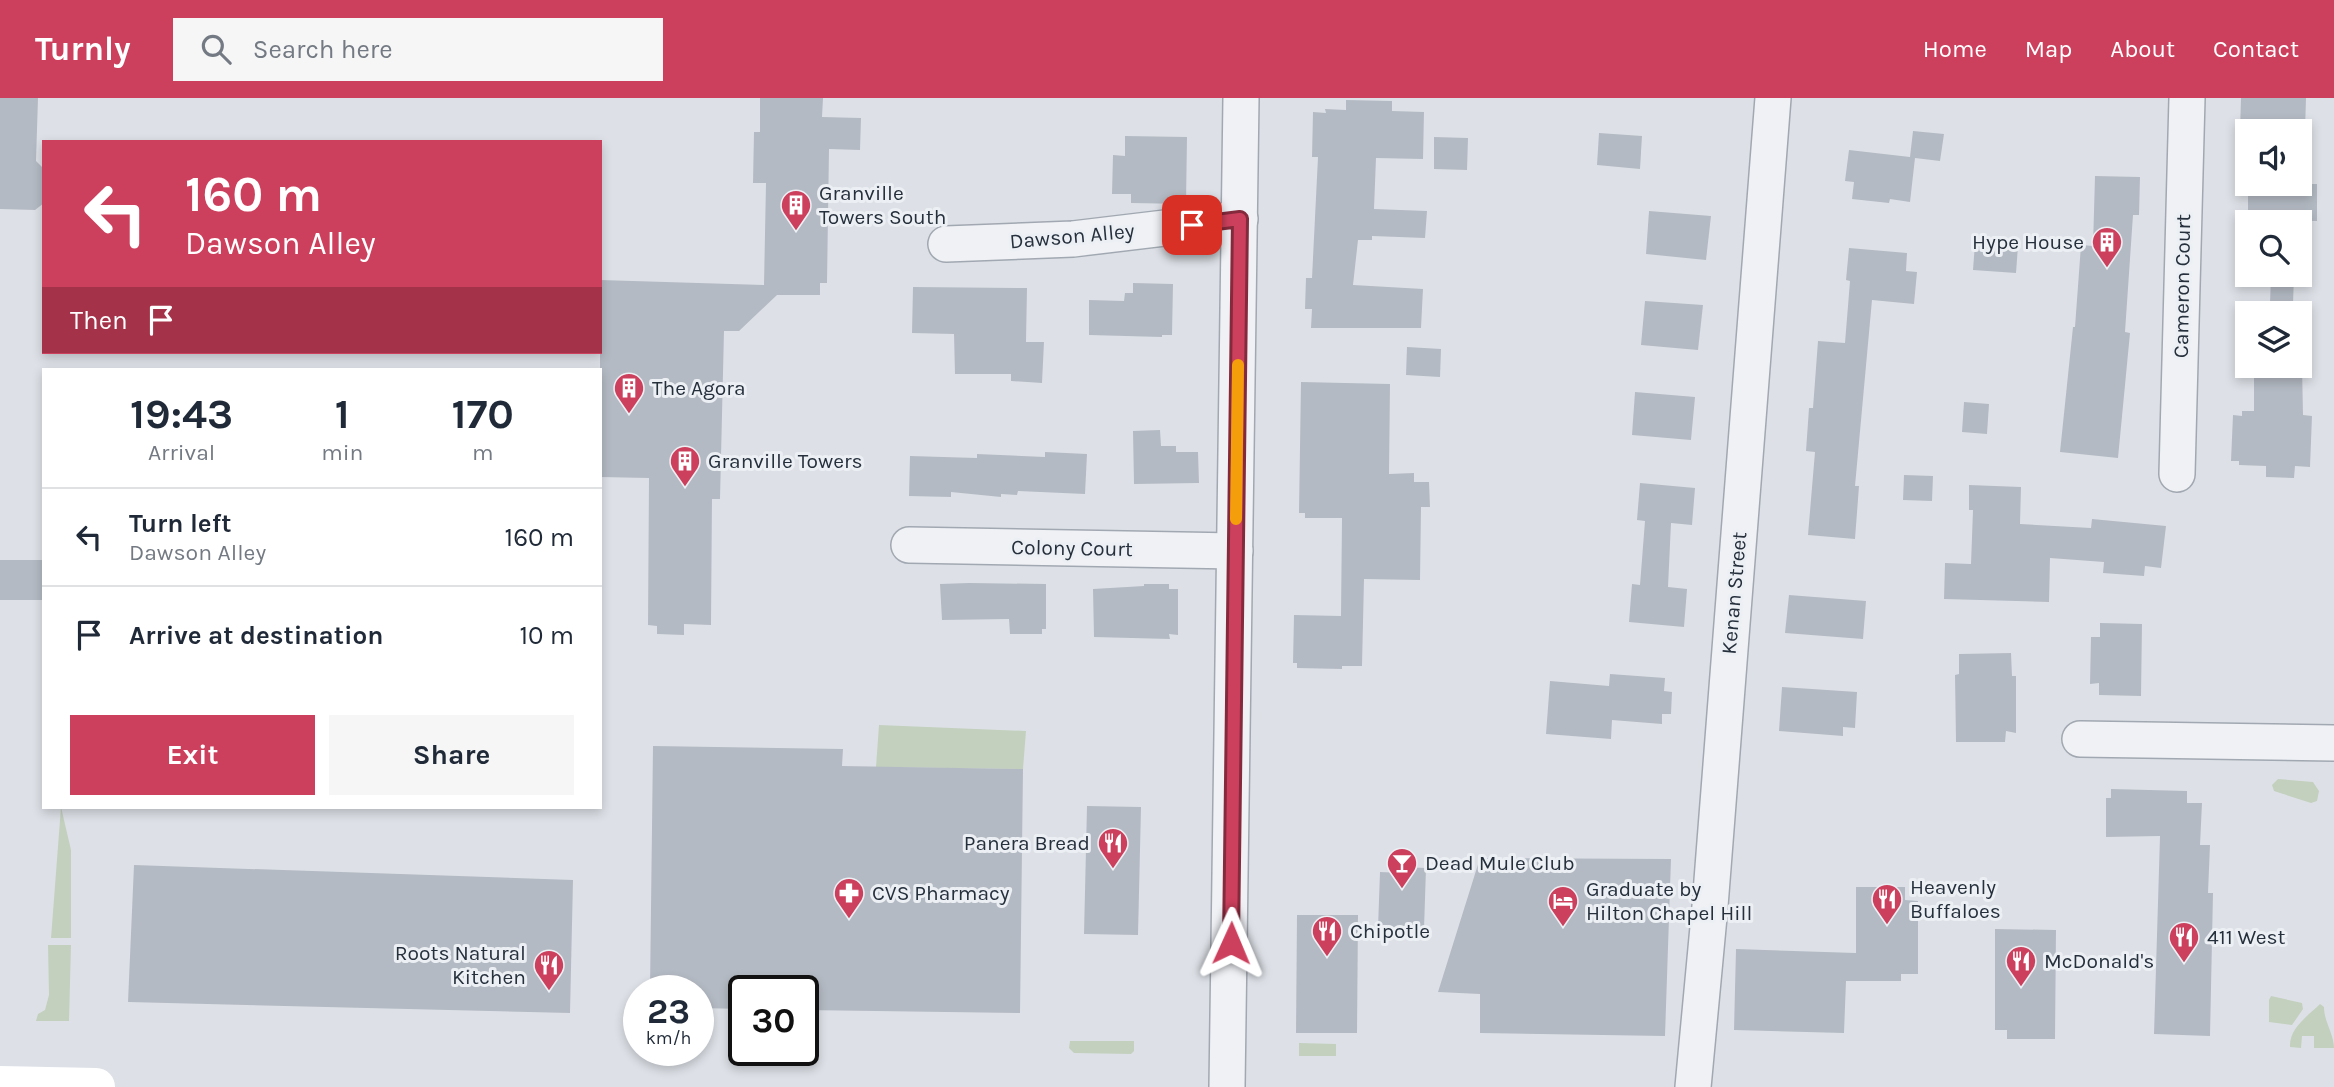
<!DOCTYPE html>
<style>
:root{--surface:#fff;--page:#f6f6f7;--text:#1f2937;--muted:#747a83;--line:#e0e1e3;--accent:#cd405d}
body{margin:0;font-family:Karla,sans-serif;background:var(--page);color:var(--text);height:100vh;display:flex;flex-direction:column;font-size:26px;white-space:nowrap}
*{box-sizing:border-box;margin:0}
p{font-size:23px;color:var(--muted)}
.icon{flex:none;width:38px;height:38px;fill:none;stroke:currentColor;stroke-width:2;stroke-linecap:round;stroke-linejoin:round}
.map{position:relative;flex:1;overflow:hidden}
.details{position:absolute;left:42px;top:270px;width:560px;height:441px;display:flex;flex-direction:column;background:var(--surface);border-radius:0px;box-shadow:0 4px 10px #0003}
.details>*{flex:none}
.top-card{position:absolute;left:42px;top:42px;width:560px;height:214px;border-radius:0px;box-shadow:0 4px 10px #0003;background:#cd405d;color:#fff;overflow:hidden}
.controls{position:absolute;left:2235px;top:21px;display:grid;gap:14px}
.controls a{display:grid;place-items:center;width:77px;height:77px;border-radius:0px;background:var(--surface);box-shadow:0 4px 10px #0003;font-size:35px}
.speed{position:absolute;left:623px;top:877px;display:flex;gap:14px;font-size:35px;font-weight:700;text-align:center}
.speed>*{display:grid;place-content:center;width:91px;height:91px;border-radius:50%;background:var(--surface);box-shadow:0 4px 10px #0003;line-height:1}
.speed small{font-size:18px;font-weight:400}
.speed .limit{border:4px solid #111;border-radius:10px;background:#fff;color:#111}
.pin{position:absolute;display:grid;place-items:center;width:60px;height:60px;color:#fff;margin:-30px;border-radius:14px;box-shadow:0 4px 10px #0006}
.me{position:absolute;width:77px;margin:-38px;rotate:1deg;stroke-linejoin:round;filter:drop-shadow(0 0 5px #0008)}
.turn{display:flex;align-items:center;gap:24px;height:147px;padding:0 28px;font-size:32px}
.turn .icon{width:91px;height:91px;stroke-width:2.5}
.turn b{display:block;font-size:49px;line-height:60px}
.then{display:flex;align-items:center;height:66px;padding:0 28px;background:#0003;gap:14px;font-size:26px}
.eta{display:flex;justify-content:space-evenly;align-items:center;height:119px;text-align:center}
.eta b{font-size:42px;font-weight:700;line-height:49px}
.cta{display:flex;gap:14px;margin-top:auto;padding:14px 28px}
.cta a{flex:1;height:80px;border-radius:0px;background:var(--accent);color:#fff;font-size:28px;font-weight:700;line-height:80px;text-align:center}
.cta a+a{background:var(--page);color:var(--text)}
ul{padding:0;list-style:none}
li{display:flex;align-items:center;gap:21px;height:98px;padding:0 28px;border-top:2px solid var(--line)}
li div{flex:1}
li b{display:block;font-size:26px}
li em{font-style:normal}
header{display:flex;align-items:center;gap:42px;box-sizing:border-box;height:98px;padding:0 35px;background:var(--accent);color:#fff}
header strong{font-size:33px}
nav{display:flex;gap:38px;margin-inline-start:auto;font-size:24px}
.search{width:490px;height:63px;background:var(--page);display:flex;align-items:center;gap:18px;box-sizing:border-box;padding:0 24px;border-radius:0px;color:var(--muted);font-size:26px}
.map>svg:first-child{display:block}
</style>
<header>
<strong>Turnly</strong>
<div class="search"><svg class="icon" aria-label="search" viewBox="0 0 24 24"><circle cx="10" cy="10" r="6"/><path d="M15 15l6 6"/></svg>Search here</div>
<nav><a>Home</a><a>Map</a><a>About</a><a>Contact</a></nav>
</header>
<div class="map">
<svg width="2334" height="989" viewBox="0 0 2334 989">
<rect width="100%" height="100%" fill="#dde1e7"/>
<!-- green -->
<g fill="#c3d0be">
<path d="M879 627 1026 633 1023 671 876 669Z"/>
<path d="M2278 681 2313 684 2319 693 2317 703 2311 705 2274 693 2272 687Z"/>
<path d="M61 709 71 752V840H51Z"/>
<path d="M48 847H71L69 923H36L38 916 45 912 49 897Z"/>
<path d="M2271 898 2302 905 2303 911 2292 927 2269 924V902Z"/>
<path d="M2320 906 2324 909C2324 924 2334 936 2334 950H2314V938H2302L2301 950 2290 949C2289 930 2308 918 2320 906Z"/>
<path d="M1070 943H1134V953L1131 956 1074 955 1069 950Z"/>
<path d="M1299 945 1336 946V958H1299Z"/>
</g>
<!-- building -->
<g fill="#b4bac3">
<path d="M0 0H38L36 63 44 71V105L35 112 0 111Z"/>
<path d="M760 0H823L822 19 861 20 860 52 829 51 827 185H820V197H777L739 233H724L720 401H712L711 527 684 526V537L657 536V528L648 527 649 380 600 379V182L764 187 766 85H753L754 34H760Z"/>
<path d="M2241 0H2306L2305 33H2240Z"/>
<path d="M1346 2 1392 3V13L1424 14 1423 61 1376 60 1374 111 1427 113 1425 140 1372 138V142H1358L1353 187 1423 191 1421 230H1311L1312 211H1305L1306 180H1312L1318 59H1312L1313 14 1326 15 1325 11 1346 12Z"/>
<path d="M1913 33 1944 36 1940 63 1915 60 1910 104 1890 101 1889 105 1852 101 1854 84 1845 83 1849 52 1910 59Z"/>
<path d="M1599 35 1642 38 1640 71 1597 67Z"/>
<path d="M1125 38 1187 39 1186 106 1131 105V96H1112L1113 57 1125 58Z"/>
<path d="M1434 39 1468 40 1467 72 1434 71Z"/>
<path d="M2095 78 2140 79 2139 117H2133L2125 234 2130 235 2118 360 2060 354 2073 229H2075L2081 147 2093 148Z"/>
<path d="M2248 86H2317V123L2248 122Z"/>
<path d="M1649 113 1711 118 1706 162 1646 156Z"/>
<path d="M1975 145 2018 148 2016 175 1973 172Z"/>
<path d="M1849 150 1907 155 1906 173 1917 174 1914 206 1872 202 1855 388H1859L1855 441 1808 437 1815 354 1806 353 1809 310H1813L1818 243 1845 245 1850 183 1846 182Z"/>
<path d="M2271 177H2294L2293 206H2270Z"/>
<path d="M1133 185 1173 186 1172 237H1162V239L1089 237V202L1124 203 1125 195H1133Z"/>
<path d="M913 189 1027 190 1026 244H1044L1042 285 1011 283V276H955L954 236 912 235Z"/>
<path d="M1645 203 1703 207 1698 252 1641 247Z"/>
<path d="M1407 249 1441 251 1440 279 1406 277Z"/>
<path d="M2254 268H2302L2303 317 2312 318 2310 369 2295 368 2294 380 2266 379V368L2239 367V363H2231L2233 317 2242 318V313H2254Z"/>
<path d="M1301 284 1390 286 1389 376 1414 375V384H1429L1430 409H1421L1420 482 1364 481 1362 568H1342V571L1297 570V565H1293L1294 517 1341 518 1342 420H1305V415H1299Z"/>
<path d="M1635 294 1695 299 1691 342 1632 337Z"/>
<path d="M1964 304 1989 306 1987 336 1962 334Z"/>
<path d="M1160 332 1161 348H1176V354H1198L1199 385 1134 386 1133 333Z"/>
<path d="M1045 354 1087 356 1085 396 1018 393 1017 397 1001 396V399L951 394V399L909 398 910 358 977 360V356L1045 359Z"/>
<path d="M1904 377 1933 378 1932 403 1903 402Z"/>
<path d="M1640 385 1695 390 1692 427 1671 425 1668 489 1687 491 1684 529 1629 524 1632 486 1640 487 1645 423 1637 422Z"/>
<path d="M1969 387 2021 389 2020 426 2091 430 2092 421 2166 428 2161 470 2145 468 2144 478 2103 475 2104 464 2050 460 2049 504 1944 501 1945 465 1971 466 1973 412H1969Z"/>
<path d="M0 462H43L44 502H0Z"/>
<path d="M969 485 1046 486V531H1042V536H1010L1009 521 942 522 940 486Z"/>
<path d="M1144 486H1169V491H1178V537L1169 536 1170 541 1094 539 1093 491 1144 488Z"/>
<path d="M1789 497 1866 503 1863 541 1785 535Z"/>
<path d="M2100 525 2142 526 2141 598 2099 597V585L2090 586 2091 539H2100Z"/>
<path d="M2011 555 2012 578H2016V635L2006 633 2005 644H1956L1955 577 1959 576V556Z"/>
<path d="M1610 576 1665 580 1664 593 1672 594 1671 616H1662V626L1612 622 1611 641 1546 636 1550 583 1609 588Z"/>
<path d="M1782 589 1857 594 1855 630 1843 629V638L1779 633Z"/>
<path d="M653 648 843 651 842 668 1023 671 1020 915 803 912V892H744V911L698 910V892H650Z"/>
<path d="M2111 691 2187 693V705H2202L2200 747H2210L2208 795H2213L2210 938 2154 936 2160 738 2106 739V700H2111Z"/>
<path d="M1087 708 1141 709 1138 837 1084 836Z"/>
<path d="M1480 760 1671 761 1665 938 1480 935V896L1438 894Z"/>
<path d="M134 767 573 782 570 915 128 904Z"/>
<path d="M1403 769 1426 770 1424 831 1378 830 1380 774 1403 775Z"/>
<path d="M1856 789H1905V802L1918 803V876H1901V883H1846L1844 935 1734 932 1736 851 1856 855Z"/>
<path d="M1297 817H1358L1357 935H1296Z"/>
<path d="M1995 831 2056 832 2055 941H2007V932H1995Z"/>
</g>
<g fill="none" stroke-linecap="round" stroke-linejoin="round">
<!-- street casing -->
<g stroke="#a2a8b1" stroke-width="38">
<g id="street">
<path d="M946 146 1073 141 1240 121"/>
<path d="M2177 376 2187 0"/>
<path d="M909 447 1235 453"/>
<path d="M2080 641 2334 645"/>
<path d="M1227 989 1241 0"/>
<path d="M1693 989 1710 808 1773 0"/>
</g>
</g>
<!-- street -->
<use href="#street" stroke="#eff1f5" stroke-width="35"/>
<!-- secondary -->
<path stroke="#fff" stroke-width="38" d="M0 987 96 989"/>
</g>
<g fill="none" stroke-linecap="round" stroke-linejoin="round">
<!-- route casing -->
<g stroke="#852a3c" stroke-width="18">
<path id="route" d="M1192 127 1240 121 1231 845"/>
</g>
<!-- route -->
<use href="#route" stroke="#cd405d" stroke-width="12"/>
<!-- slow -->
<path stroke="#f59e0b" stroke-width="12" d="M1236 421 1238 267"/>
</g>
<!-- icons -->
<defs>
<g id="building-pin" transform="scale(1.575)"><path d="M0 17L-7.5 6A9.5 9.5 0 1 1 7.5 6Z" fill="#cd405d" stroke="#ecf0f4"/><path d="M-4-6H4V6H1V3H-1V6H-4ZM-2.5-4.3h1.7v1.8h-1.7ZM.8-4.3h1.7v1.8H.8ZM-2.5-1h1.7V.8h-1.7ZM.8-1h1.7V.8H.8Z" fill="#fff"/></g>
<g id="restaurant-pin" transform="scale(1.575)"><path d="M0 17L-7.5 6A9.5 9.5 0 1 1 7.5 6Z" fill="#cd405d" stroke="#ecf0f4"/><path d="M-5-6h1v4h1v-4h1v4h1v-4h1v5L-1.5 .5V6h-2V.5L-5-1ZM5-6V6H3V1.5H1.5Q1.5-4 5-6Z" fill="#fff"/></g>
<g id="bar-pin" transform="scale(1.575)"><path d="M0 17L-7.5 6A9.5 9.5 0 1 1 7.5 6Z" fill="#cd405d" stroke="#ecf0f4"/><path d="M-6-5H6L.8 .8V4.5H3.5V6h-7V4.5H-.8V.8Z" fill="#fff"/></g>
<g id="pharmacy-pin" transform="scale(1.575)"><path d="M0 17L-7.5 6A9.5 9.5 0 1 1 7.5 6Z" fill="#cd405d" stroke="#ecf0f4"/><path d="M-2-6h4v4h4v4h-4v4h-4v-4h-4v-4h4Z" fill="#fff"/></g>
<g id="hotel-pin" transform="scale(1.575)"><path d="M0 17L-7.5 6A9.5 9.5 0 1 1 7.5 6Z" fill="#cd405d" stroke="#ecf0f4"/><path d="M-6-4.5h1.5V1H6V5H4.5V3h-9V5H-6ZM-4 0a1.8 1.8 0 1 1 3.6 0ZM.5 0V-2.5h3Q6-2.5 6 0Z" fill="#fff"/></g>
</defs>
<g fill-rule="evenodd">
<use href="#building-pin" x="796" y="107"/>
<use href="#building-pin" x="2107" y="144"/>
<use href="#building-pin" x="629" y="290"/>
<use href="#building-pin" x="685" y="363"/>
<use href="#restaurant-pin" x="1113" y="745"/>
<use href="#bar-pin" x="1402" y="765"/>
<use href="#pharmacy-pin" x="849" y="795"/>
<use href="#restaurant-pin" x="1887" y="801"/>
<use href="#hotel-pin" x="1563" y="803"/>
<use href="#restaurant-pin" x="1327" y="833"/>
<use href="#restaurant-pin" x="2184" y="839"/>
<use href="#restaurant-pin" x="2021" y="863"/>
<use href="#restaurant-pin" x="549" y="867"/>
</g>
<g text-anchor="middle" stroke-width="6" stroke-linejoin="round" paint-order="stroke">
<!-- poi labels -->
<g font-size="21" fill="#26303d" stroke="#ecf0f4" text-anchor="start">
<text x="819" y="102">Granville<tspan x="819" dy="24">Towers South</tspan></text>
<text x="2084" y="151" text-anchor="end">Hype House</text>
<text x="652" y="297">The Agora</text>
<text x="708" y="370">Granville Towers</text>
<text x="1090" y="752" text-anchor="end">Panera Bread</text>
<text x="1425" y="772">Dead Mule Club</text>
<text x="1910" y="796">Heavenly<tspan x="1910" dy="24">Buffaloes</tspan></text>
<text x="1586" y="798">Graduate by<tspan x="1586" dy="24">Hilton Chapel Hill</tspan></text>
<text x="872" y="802">CVS Pharmacy</text>
<text x="1350" y="840">Chipotle</text>
<text x="2207" y="846">411 West</text>
<text x="526" y="862" text-anchor="end">Roots Natural<tspan x="526" dy="24">Kitchen</tspan></text>
<text x="2044" y="870">McDonald's</text>
</g>
<!-- street labels -->
<g font-size="21" fill="#26303d" stroke="#ecf0f4">
<text transform="translate(1072 138) rotate(-5)" y="7">Dawson Alley</text>
<text transform="translate(2182 188) rotate(-89)" y="7">Cameron Court</text>
<text transform="translate(1072 450) rotate(1)" y="7">Colony Court</text>
<text transform="translate(1734 495) rotate(-85)" y="7">Kenan Street</text>
</g>
</g>
</svg>
<div class="controls">
<a><svg class="icon" aria-label="sound" viewBox="0 0 24 24"><path d="M4 9h4l5-4v14l-5-4H4zM17 9q2 3 0 6"/></svg></a>
<a><svg class="icon" aria-label="search" viewBox="0 0 24 24"><circle cx="10" cy="10" r="6"/><path d="M15 15l6 6"/></svg></a>
<a><svg class="icon" aria-label="layers" viewBox="0 0 24 24"><path d="M12 4l9 5-9 5-9-5zM3 14l9 5 9-5"/></svg></a>
</div>
<div class="speed"><div>23<small>km/h</small></div><div class="limit">30</div></div>
<div class="pin" style="left:1192px;top:127px;background:#d93025"><svg class="icon" aria-label="arrive" viewBox="0 0 24 24"><path d="M6 21V4h12l-3 4 3 4H6"/></svg></div>
<svg class="me" style="left:1231px;top:845px" viewBox="-20 -20 40 40"><path d="M0-17L14 15 0 8-14 15z" fill="#cd405d" stroke="#fff" stroke-width="4"/></svg>
<div class="top-card">
<div class="turn"><svg class="icon" aria-label="left" viewBox="0 0 24 24"><path d="M17 20v-9H6M10 6l-5 5 5 5"/></svg><div><b>160 m</b>Dawson Alley</div></div>
<div class="then">Then<svg class="icon" aria-label="arrive" viewBox="0 0 24 24"><path d="M6 21V4h12l-3 4 3 4H6"/></svg></div>
</div>
<section class="details">
<div class="eta">
<div><b>19:43</b><p>Arrival</p></div>
<div><b>1</b><p>min</p></div>
<div><b>170</b><p>m</p></div>
</div>
<ul>
<li><svg class="icon" aria-label="left" viewBox="0 0 24 24"><path d="M17 20v-9H6M10 6l-5 5 5 5"/></svg><div><b>Turn left</b><p>Dawson Alley</p></div><em>160 m</em></li>
<li><svg class="icon" aria-label="arrive" viewBox="0 0 24 24"><path d="M6 21V4h12l-3 4 3 4H6"/></svg><div><b>Arrive at destination</b></div><em>10 m</em></li>
</ul>
<div class="cta"><a>Exit</a><a>Share</a></div>
</section>
</div>
